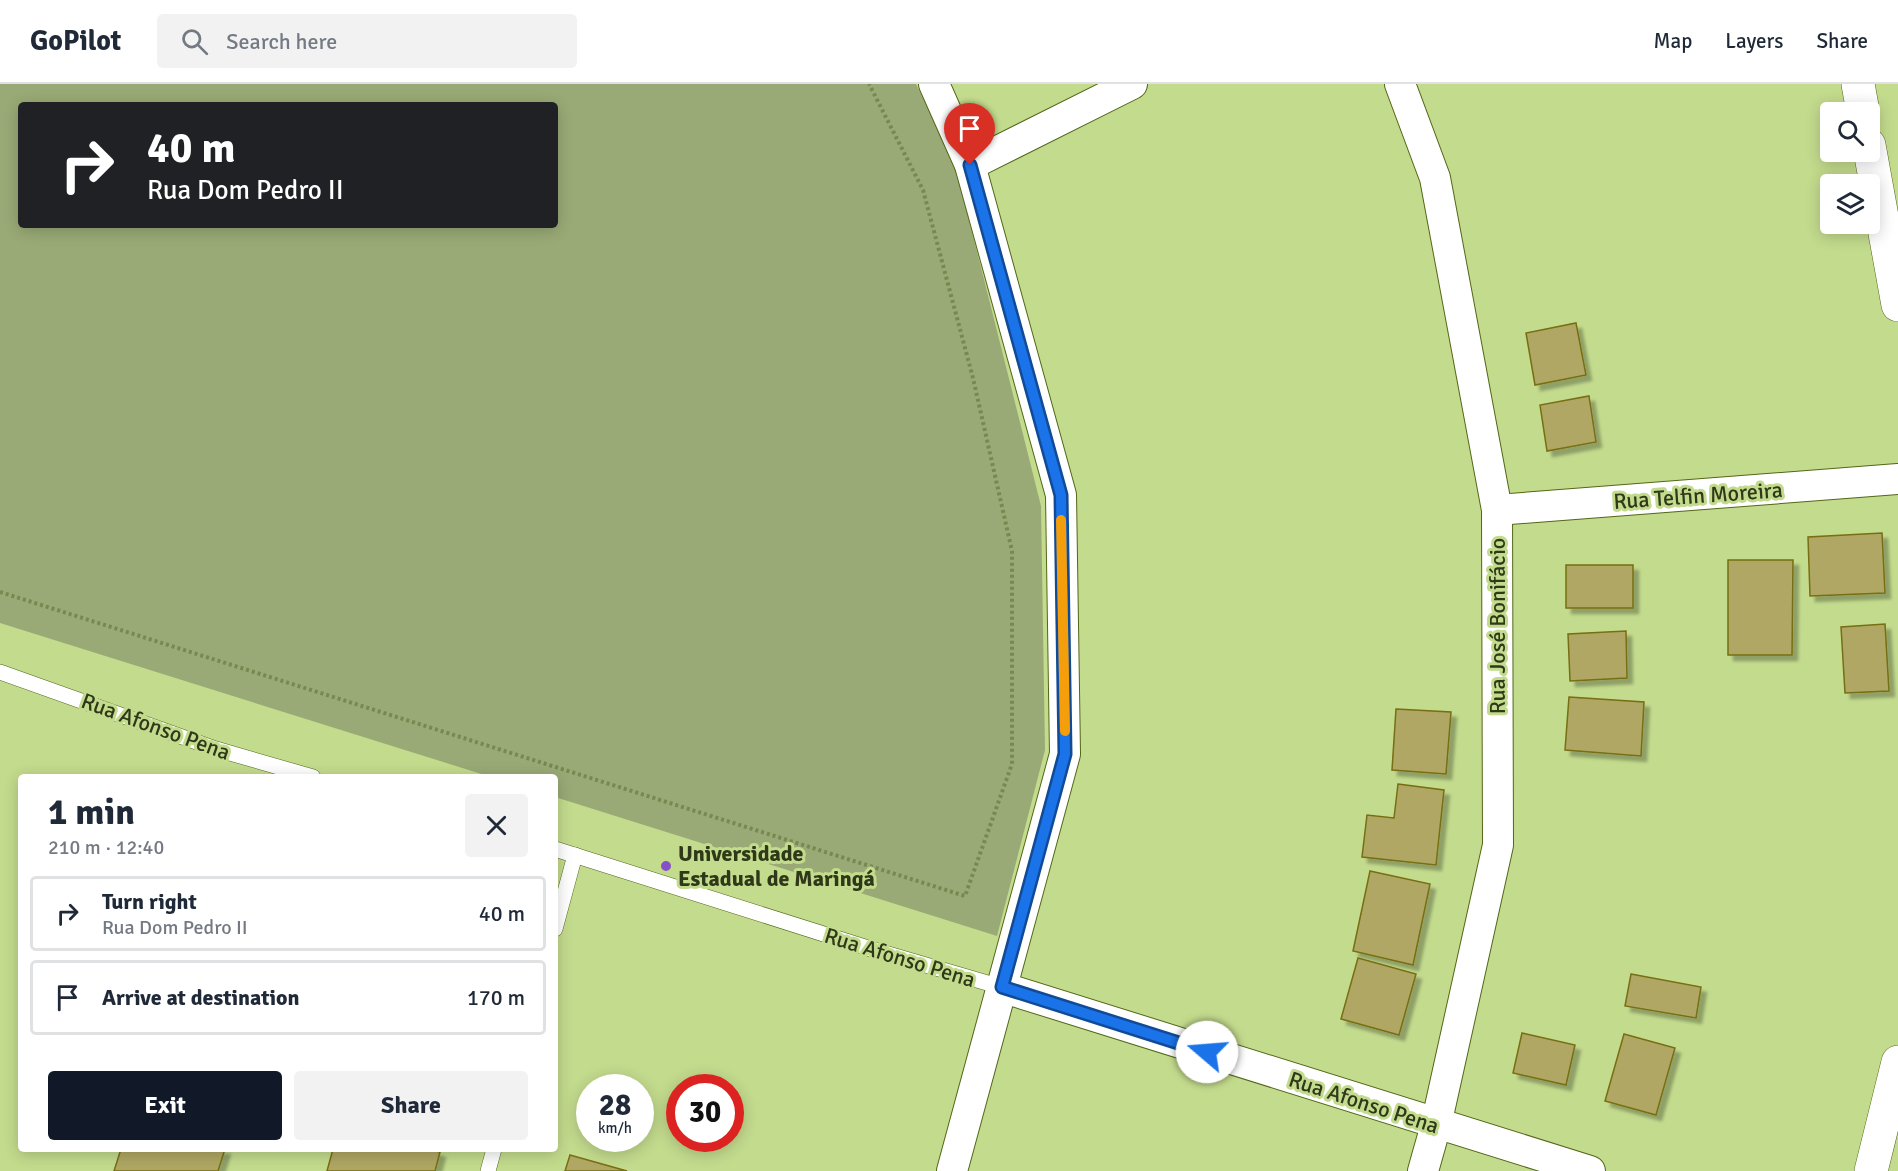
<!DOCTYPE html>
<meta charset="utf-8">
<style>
:root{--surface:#fff;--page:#f2f2f3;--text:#1f2937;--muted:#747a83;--line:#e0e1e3;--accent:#111827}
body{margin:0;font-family:Signika,sans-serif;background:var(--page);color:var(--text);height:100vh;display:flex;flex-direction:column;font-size:22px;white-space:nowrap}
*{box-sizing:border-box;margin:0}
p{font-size:20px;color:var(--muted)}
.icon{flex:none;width:33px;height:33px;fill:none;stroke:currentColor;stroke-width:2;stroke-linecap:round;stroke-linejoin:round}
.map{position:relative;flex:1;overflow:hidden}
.panel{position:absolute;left:18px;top:690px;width:540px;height:378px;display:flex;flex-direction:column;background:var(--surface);border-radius:6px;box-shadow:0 3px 15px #0003}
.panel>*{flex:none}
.guide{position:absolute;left:18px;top:18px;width:540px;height:126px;border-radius:6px;box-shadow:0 3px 15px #0003;background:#202124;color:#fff;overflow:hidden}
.fabs{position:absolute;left:1820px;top:18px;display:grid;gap:12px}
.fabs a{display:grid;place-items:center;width:60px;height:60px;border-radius:6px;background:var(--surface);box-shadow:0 3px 15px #0003;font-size:30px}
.speed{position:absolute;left:576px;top:990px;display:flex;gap:12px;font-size:30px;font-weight:700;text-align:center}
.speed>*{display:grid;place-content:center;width:78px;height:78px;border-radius:50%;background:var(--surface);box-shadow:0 3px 15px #0003;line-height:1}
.speed small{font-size:15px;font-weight:400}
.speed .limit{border:9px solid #d22;background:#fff;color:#111}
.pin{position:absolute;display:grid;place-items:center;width:51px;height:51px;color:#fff;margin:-62px -26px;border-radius:50% 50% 50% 0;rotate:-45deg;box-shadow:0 0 6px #0007}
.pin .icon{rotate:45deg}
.me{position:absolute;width:66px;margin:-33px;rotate:288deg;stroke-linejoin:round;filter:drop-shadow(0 0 4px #0008)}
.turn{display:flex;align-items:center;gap:21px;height:126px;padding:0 30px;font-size:27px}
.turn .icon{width:78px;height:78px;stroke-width:2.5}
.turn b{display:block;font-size:42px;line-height:51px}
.round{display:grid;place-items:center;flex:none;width:63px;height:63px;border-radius:6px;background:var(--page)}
.summary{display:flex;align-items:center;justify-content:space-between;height:102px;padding:0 30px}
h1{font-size:36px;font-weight:800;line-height:45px}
.action{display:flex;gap:12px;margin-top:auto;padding:12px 30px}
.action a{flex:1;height:69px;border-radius:6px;background:var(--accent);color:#fff;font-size:24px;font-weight:800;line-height:69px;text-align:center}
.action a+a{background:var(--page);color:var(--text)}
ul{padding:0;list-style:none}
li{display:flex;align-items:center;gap:18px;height:75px;margin:0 12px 9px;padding:0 18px;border:3px solid var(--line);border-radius:6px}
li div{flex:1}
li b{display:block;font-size:22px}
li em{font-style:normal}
header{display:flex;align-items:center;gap:36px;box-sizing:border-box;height:84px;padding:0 30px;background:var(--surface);border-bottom:2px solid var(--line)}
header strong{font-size:28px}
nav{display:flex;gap:33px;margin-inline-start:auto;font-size:21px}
.search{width:420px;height:54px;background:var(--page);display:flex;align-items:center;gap:15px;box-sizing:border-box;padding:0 21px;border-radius:6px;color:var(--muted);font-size:22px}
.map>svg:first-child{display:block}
</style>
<header>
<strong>GoPilot</strong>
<div class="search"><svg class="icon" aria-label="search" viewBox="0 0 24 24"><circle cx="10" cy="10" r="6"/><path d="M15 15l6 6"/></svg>Search here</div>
<nav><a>Map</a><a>Layers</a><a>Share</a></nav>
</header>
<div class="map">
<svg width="1898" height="1087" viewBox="0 0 1898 1087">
<defs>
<filter id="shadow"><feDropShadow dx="5.5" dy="5.5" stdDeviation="1.5" flood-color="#0004"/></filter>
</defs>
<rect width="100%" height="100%" fill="#c3db8d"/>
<!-- green -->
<path fill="#9aaa76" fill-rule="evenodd" d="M0 0H916L954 76 1041 422 1045 666 997 852 555 713V693H491L0 539ZM21 21H555V141H21Z"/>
<!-- building -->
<g fill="#afa763" stroke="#786e12" stroke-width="1.5" filter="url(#shadow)">
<path d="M1576 239 1586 291 1535 301 1526 249Z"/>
<path d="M1589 312 1596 358 1547 367 1540 321Z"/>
<path d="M1882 449 1885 509 1810 512 1808 453Z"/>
<path d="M1728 476H1793L1792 571H1728Z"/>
<rect x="1566" y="481" width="67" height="43"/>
<path d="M1885 540 1889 607 1845 609 1841 543Z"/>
<path d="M1626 547 1627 594 1570 597 1568 550Z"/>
<path d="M1569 613 1644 618 1641 672 1565 666Z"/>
<path d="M1396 625 1451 628 1446 690 1392 686Z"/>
<path d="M1398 700 1444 706 1436 781 1362 773 1367 731 1394 734Z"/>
<path d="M1370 787 1430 800 1413 881 1353 867Z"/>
<path d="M1358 874 1416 890 1399 951 1341 935Z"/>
<path d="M1631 890 1701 903 1696 934 1625 922Z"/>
<path d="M1522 949 1575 961 1566 1001 1513 989Z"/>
<path d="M1624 950 1675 964 1656 1031 1605 1017Z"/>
<path d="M121 1065H225L218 1087H114Z"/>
<path d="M333 1065H429L440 1068 435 1087H327Z"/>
<path d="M570 1071 627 1087H565Z"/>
</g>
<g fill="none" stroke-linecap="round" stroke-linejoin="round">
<!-- lane casing -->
<g stroke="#536717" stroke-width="16">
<g id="lane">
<path d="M0 588 216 665 313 693"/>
<path d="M555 765 871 865 1001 903"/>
<path d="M555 845 575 771"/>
<path d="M488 1087 494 1065"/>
</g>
</g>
<!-- street casing -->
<g stroke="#536717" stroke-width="32">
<g id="street">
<path d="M934 0 970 81 1061 411 1065 670 952 1087"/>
<path d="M1400 0 1435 94 1497 426 1498 761 1436 1041 1423 1087"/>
<path d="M970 81 1132 0"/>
<path d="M1497 426 1898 395"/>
<path d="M1001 903 1590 1087"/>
</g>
</g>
<!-- secondary casing -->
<g stroke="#536717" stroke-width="34">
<g id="secondary">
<path d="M1858 0 1863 28"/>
<path d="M1869 61 1898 221"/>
<path d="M1871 1087 1898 978"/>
</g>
</g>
<!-- path -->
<path stroke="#788851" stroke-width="4" stroke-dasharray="3 3" stroke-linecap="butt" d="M0 508 965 812 1012 680V467L973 294 923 106 869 0"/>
<!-- lane -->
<use href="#lane" stroke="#fff" stroke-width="15"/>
<!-- street -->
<use href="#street" stroke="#fff" stroke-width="30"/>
<!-- secondary -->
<use href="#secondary" stroke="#fff" stroke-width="33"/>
</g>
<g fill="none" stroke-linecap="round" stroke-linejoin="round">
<!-- route casing -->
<g stroke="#114b97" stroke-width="15">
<path id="route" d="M970 81 1061 411 1065 670 1002 903 1207 968"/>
</g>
<!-- route -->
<use href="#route" stroke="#1a73e8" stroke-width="10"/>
<!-- slow -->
<path stroke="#f59e0b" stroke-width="10" d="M1061 436 1065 647"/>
</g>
<!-- markers -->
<circle fill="#8850c7" stroke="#c3db8d" stroke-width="2" cx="666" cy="782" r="6"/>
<g text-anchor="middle" stroke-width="6" stroke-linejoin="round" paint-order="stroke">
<!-- street labels -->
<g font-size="22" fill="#2f3818" stroke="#c3db8d">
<text transform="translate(1698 411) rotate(-4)" y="8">Rua Telfin Moreira</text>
<text transform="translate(1497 542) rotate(-90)" y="8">Rua José Bonifácio</text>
<text transform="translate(156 642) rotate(20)" y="8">Rua Afonso Pena</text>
<text transform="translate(900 873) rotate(17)" y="8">Rua Afonso Pena</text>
<text transform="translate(1364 1018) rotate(18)" y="8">Rua Afonso Pena</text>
</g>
<!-- poi labels -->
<g font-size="22" font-weight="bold" fill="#2f3818" stroke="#c3db8d" text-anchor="start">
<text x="678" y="777">Universidade<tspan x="678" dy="25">Estadual de Maringá</tspan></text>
</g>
</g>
</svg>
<div class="fabs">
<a><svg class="icon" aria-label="search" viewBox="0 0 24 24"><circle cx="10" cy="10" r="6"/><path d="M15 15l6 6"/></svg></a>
<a><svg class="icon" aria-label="layers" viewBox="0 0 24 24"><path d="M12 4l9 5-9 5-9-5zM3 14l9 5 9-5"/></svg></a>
</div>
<div class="speed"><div>28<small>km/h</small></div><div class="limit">30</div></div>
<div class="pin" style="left:970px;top:81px;background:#d93025"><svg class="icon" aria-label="arrive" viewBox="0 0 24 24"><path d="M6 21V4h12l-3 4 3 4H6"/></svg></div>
<svg class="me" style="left:1207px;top:968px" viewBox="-20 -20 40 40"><circle r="19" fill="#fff"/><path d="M0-13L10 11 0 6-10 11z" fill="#1a73e8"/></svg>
<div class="guide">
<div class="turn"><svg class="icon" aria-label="right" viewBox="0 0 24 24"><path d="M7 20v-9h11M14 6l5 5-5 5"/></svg><div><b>40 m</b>Rua Dom Pedro II</div></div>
</div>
<section class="panel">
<div class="summary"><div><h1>1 min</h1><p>210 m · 12:40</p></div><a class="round"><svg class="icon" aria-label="close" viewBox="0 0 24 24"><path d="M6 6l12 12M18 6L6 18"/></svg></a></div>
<ul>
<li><svg class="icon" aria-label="right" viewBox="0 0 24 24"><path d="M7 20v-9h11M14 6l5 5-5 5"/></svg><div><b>Turn right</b><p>Rua Dom Pedro II</p></div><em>40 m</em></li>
<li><svg class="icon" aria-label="arrive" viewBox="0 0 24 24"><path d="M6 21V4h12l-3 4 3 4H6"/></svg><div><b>Arrive at destination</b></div><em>170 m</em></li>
</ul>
<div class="action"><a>Exit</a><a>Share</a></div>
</section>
</div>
